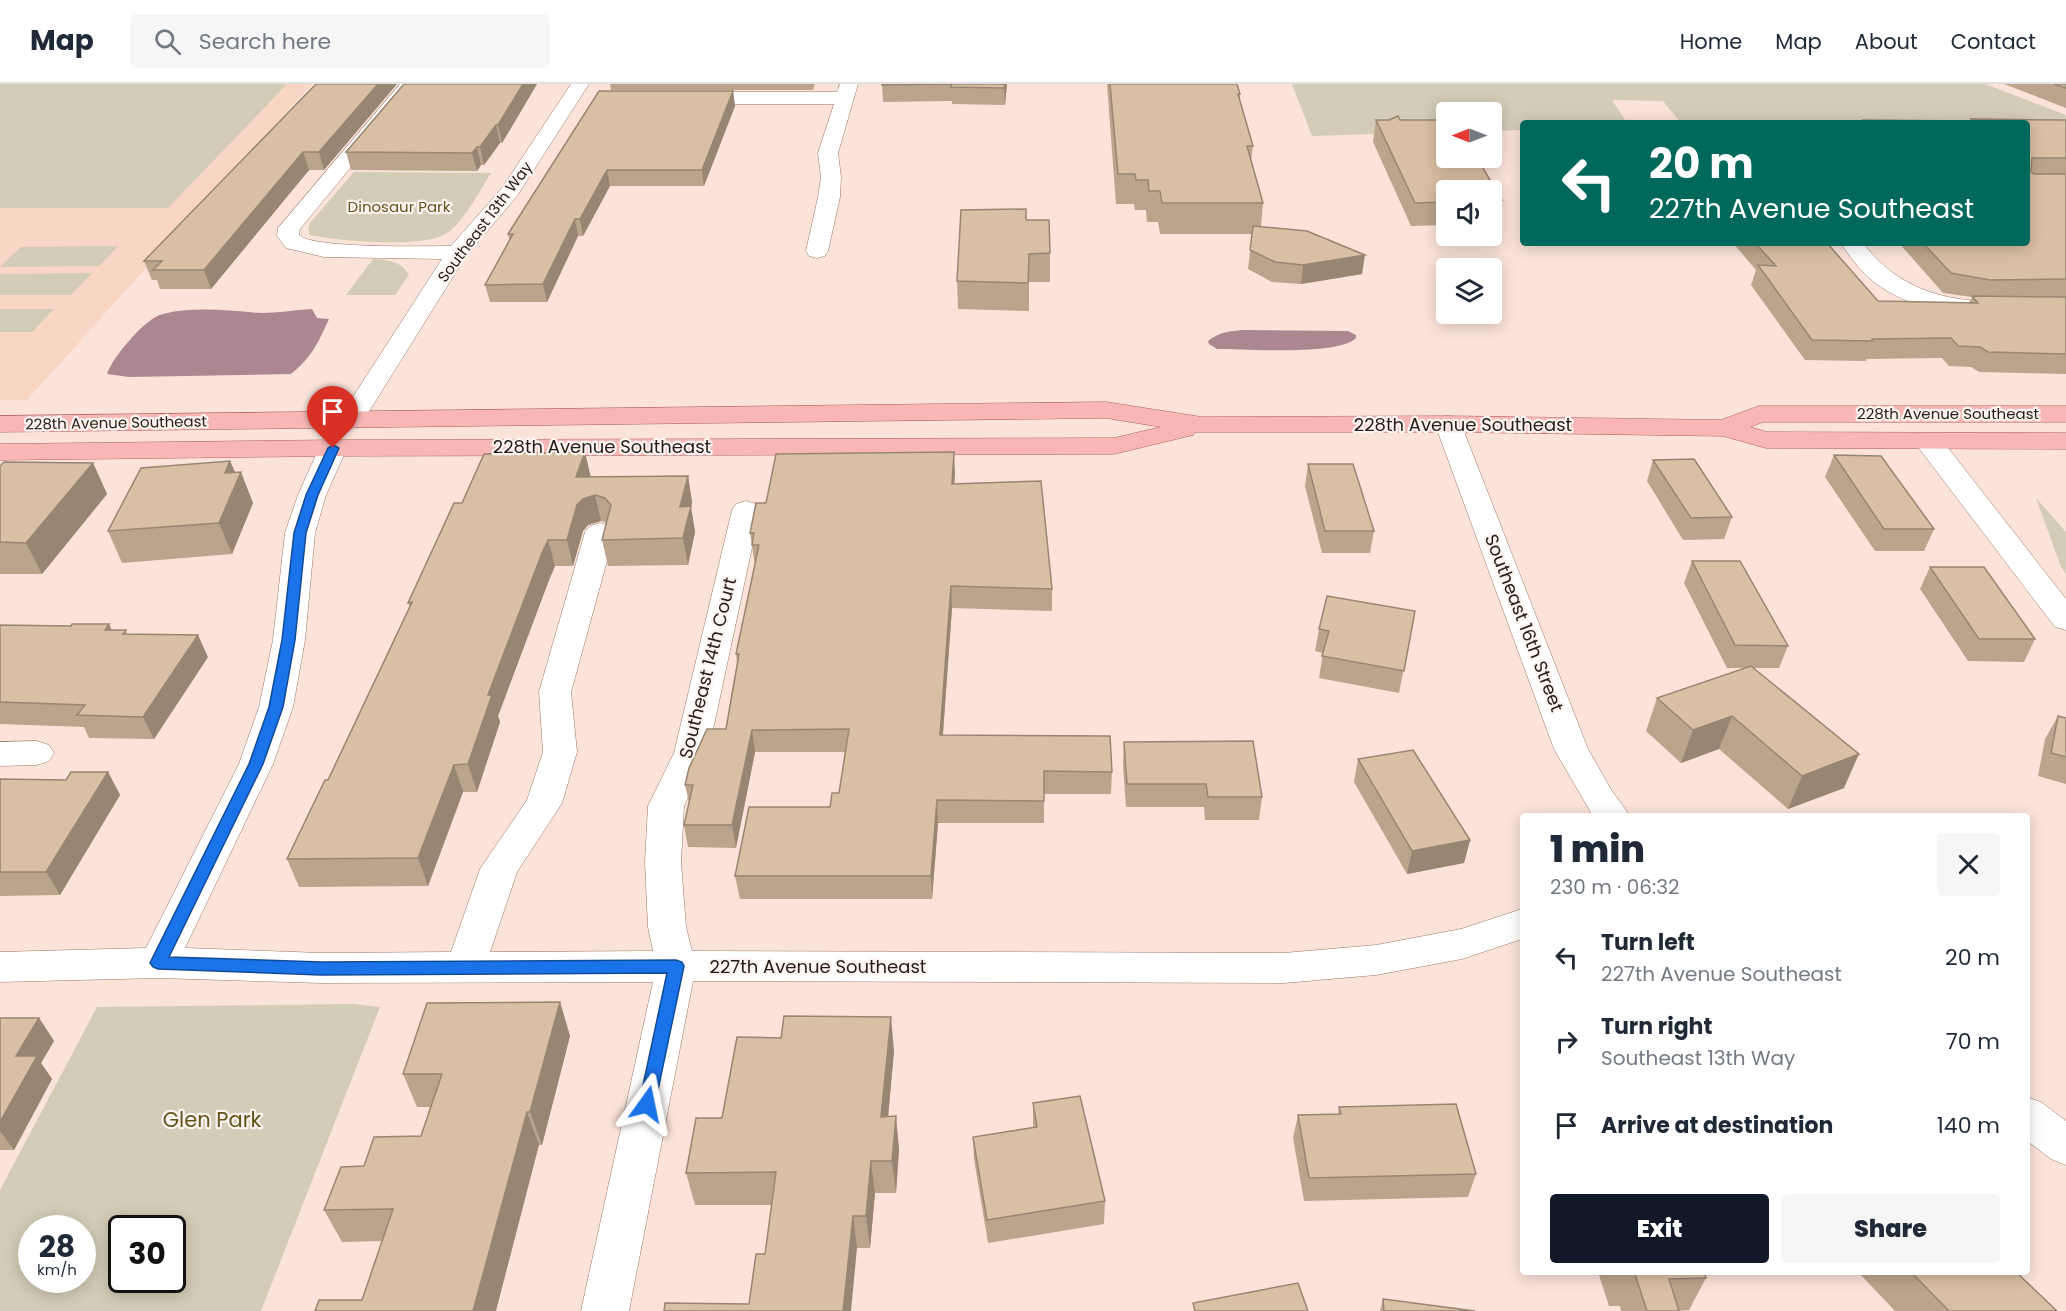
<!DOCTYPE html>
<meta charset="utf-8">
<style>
:root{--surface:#fff;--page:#f6f6f7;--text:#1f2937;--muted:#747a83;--line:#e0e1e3;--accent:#111827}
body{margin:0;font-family:Poppins,sans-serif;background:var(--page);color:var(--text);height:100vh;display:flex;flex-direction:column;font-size:22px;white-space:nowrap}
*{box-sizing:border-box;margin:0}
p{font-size:20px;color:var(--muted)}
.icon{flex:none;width:33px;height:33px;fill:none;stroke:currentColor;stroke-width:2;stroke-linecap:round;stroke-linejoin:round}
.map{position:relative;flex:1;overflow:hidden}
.details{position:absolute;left:1520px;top:729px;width:510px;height:462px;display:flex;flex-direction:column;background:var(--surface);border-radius:6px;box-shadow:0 3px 15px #0003}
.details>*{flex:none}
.top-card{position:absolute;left:1520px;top:36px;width:510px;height:126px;border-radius:6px;box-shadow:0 3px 15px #0003;background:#00695c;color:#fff;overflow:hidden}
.needle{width:39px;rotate:270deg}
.tools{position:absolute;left:1436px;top:18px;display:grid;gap:12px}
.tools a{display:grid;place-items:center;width:66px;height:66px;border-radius:6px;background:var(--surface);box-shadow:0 3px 15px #0003;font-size:30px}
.speed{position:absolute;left:18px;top:1131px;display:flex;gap:12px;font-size:30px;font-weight:700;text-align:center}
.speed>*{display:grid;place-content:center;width:78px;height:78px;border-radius:50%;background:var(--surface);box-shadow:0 3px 15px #0003;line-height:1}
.speed small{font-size:15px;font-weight:400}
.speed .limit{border:3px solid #111;border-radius:9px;background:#fff;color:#111}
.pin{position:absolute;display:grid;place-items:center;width:51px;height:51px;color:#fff;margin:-62px -26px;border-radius:50% 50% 50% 0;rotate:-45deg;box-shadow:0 0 6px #0007}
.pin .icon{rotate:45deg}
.me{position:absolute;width:66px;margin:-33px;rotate:12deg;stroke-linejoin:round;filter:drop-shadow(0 0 4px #0008)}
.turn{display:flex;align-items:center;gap:21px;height:126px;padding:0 30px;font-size:27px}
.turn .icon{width:78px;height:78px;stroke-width:2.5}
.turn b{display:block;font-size:42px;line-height:51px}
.round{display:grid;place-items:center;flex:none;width:63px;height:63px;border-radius:6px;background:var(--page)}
.headline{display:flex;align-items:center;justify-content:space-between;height:102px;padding:0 30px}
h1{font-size:36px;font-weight:800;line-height:45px}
.button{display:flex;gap:12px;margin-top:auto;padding:12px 30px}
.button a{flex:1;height:69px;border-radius:6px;background:var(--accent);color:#fff;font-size:24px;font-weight:800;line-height:69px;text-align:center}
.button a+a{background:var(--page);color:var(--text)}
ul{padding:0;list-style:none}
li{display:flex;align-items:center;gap:18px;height:84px;padding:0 30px}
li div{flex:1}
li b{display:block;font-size:22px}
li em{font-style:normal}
header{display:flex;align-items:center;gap:36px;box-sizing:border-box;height:84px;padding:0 30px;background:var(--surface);border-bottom:2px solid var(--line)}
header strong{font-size:28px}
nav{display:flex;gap:33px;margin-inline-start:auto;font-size:21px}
.search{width:420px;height:54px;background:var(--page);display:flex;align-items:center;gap:15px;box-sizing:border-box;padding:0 21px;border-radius:6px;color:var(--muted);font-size:22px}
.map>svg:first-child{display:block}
</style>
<header>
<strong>Map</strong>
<div class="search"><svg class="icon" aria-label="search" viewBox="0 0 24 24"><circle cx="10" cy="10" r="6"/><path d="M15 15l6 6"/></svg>Search here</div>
<nav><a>Home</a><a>Map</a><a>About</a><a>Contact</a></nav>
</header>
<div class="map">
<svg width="2066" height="1227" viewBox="0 0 2066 1227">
<rect width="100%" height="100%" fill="#fbe3d9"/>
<!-- built -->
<path fill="#f9d5c4" d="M0 0H312L27 316H0Z"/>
<!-- green -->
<g fill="#d3ccb6" fill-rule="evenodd">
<path d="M0 0H287L168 124H0Z"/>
<path d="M1292 0H1985L2066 31V48L2026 39H1681L1663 17 1612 16 1627 39H1522V46L1491 47V28H1446V48L1312 52Z"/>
<path d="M354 88 491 89C480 106 463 139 447 149 423 165 339 157 310 151L308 145 310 139Z"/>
<path d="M118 162 99 182 0 183 21 163Z"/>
<path d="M373 175C387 175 402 178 409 191L395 211H346Z"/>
<path d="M92 189 71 211H0V190Z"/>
<path d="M0 225H54L32 248H0Z"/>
<path d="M2036 414 2066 448V490L2061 483Z"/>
<path d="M354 920 380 923 261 1227H0V1106L97 923ZM32 1144H82V1196H32ZM122 1144H172V1196H122Z"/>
</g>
<!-- water -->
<g fill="#ac8792">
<path d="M312 225 317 234 329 235C318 259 312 273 291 290L129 293 107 290C112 274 146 233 163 230 194 222 230 227 261 229 277 229 295 226 312 225Z"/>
<path d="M1243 246 1348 247 1356 251V254C1339 272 1244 265 1217 265L1209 260 1208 257C1219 248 1230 247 1243 246Z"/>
</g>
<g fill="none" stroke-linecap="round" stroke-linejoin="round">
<!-- minor casing -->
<g stroke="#997767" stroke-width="1">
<g id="minor">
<path d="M400 0H419L300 145 299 151C313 165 425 162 451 162L502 104 571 0H589L517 112 466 172 360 342 351 344 342 342 338 336 442 175 324 173 286 164 277 152 278 144Z"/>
<path d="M840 0H858L838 69 841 93 840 113 828 167 825 172 817 174 809 172 806 167 818 113 821 93 818 69 834 20H690L683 18 681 14 683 10 690 8H837Z"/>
<path d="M1841 159H1863C1916 228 1988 218 2066 217V231C2003 232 1927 239 1874 198 1860 187 1850 173 1841 159Z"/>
<path d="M1448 332 1457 334 1461 340 1588 665 1612 707 1630 732H1593L1554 665 1435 340 1439 334Z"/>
<path d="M1928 349 1938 351 2066 515V546L2055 543 1918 363 1915 357 1918 351Z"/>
<path d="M333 356 343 358 347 364 326 411 315 449 305 556 293 623 273 680 185 864 321 869 451 868 480 785 527 716 543 668 539 608 585 448 590 442 600 439 610 442 615 448 571 608 577 668 562 719 517 788 490 868 653 867 648 843 645 778 648 722 674 669 732 426 736 420 746 417 756 420 760 426 708 669 684 722 681 778 686 843 692 867 1284 869 1376 861 1461 845 1522 825V855L1462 875 1376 891 1284 899 693 897 629 1227H581L653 898 321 899 158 894 0 898V868L146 864 239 680 259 623 273 556 285 449 298 411 319 364 323 358Z"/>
<path d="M37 657 49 661 54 669 49 677 37 681 0 682V658Z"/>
<path d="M2026 1013 2041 1018 2066 1037V1081L2051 1075 2026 1056Z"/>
</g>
</g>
<!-- major casing -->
<g stroke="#ac615d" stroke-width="1">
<path id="major" d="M1106 318 1202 333 1448 332 1721 336 1759 322H2066V338H1763L1750 343 1767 348 2066 349V365L1766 364 1723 352 1448 348H1195L1193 351 1114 370 333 372 0 376V360L333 356 1114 354 1161 343 1106 334 0 348V332Z"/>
</g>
<!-- minor -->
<use href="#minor" fill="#fff" fill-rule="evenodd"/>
<!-- major -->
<use href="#major" fill="#f8b7b5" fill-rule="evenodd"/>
</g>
<!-- wall -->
<g fill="#bba48c">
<path d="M316 0H397L324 86H309L211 205H160L157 196H152L144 177Z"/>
<path d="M537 0 502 59H500L484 81H481L477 87 351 86 346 68Z"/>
<path d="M610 0H815L813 6H611Z"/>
<path d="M882 0H1007L1005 21 952 20V17L883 18Z"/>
<path d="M1107 0H1237L1240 10V17L1253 62 1251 77 1263 119 1261 142 1362 190 1301 200 1272 198 1248 185 1252 150H1160L1158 138H1147L1146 126H1135L1134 120H1116Z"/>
<path d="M2004 0H2066V24Z"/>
<path d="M599 7H733L735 22 704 102H610L583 152H578L547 218H490L485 201 509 156 508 150Z"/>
<path d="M1398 32 1400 36H1446V74H1477L1502 116 1498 139H1491V106H1446V141L1411 142 1373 58 1376 36H1389Z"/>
<path d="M1971 35 2066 36V290L1979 288 1971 283 1949 282 1942 274 1866 275V277L1805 276 1751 201 1756 186 1733 159H1827L1878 217 1969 219 1972 213 1943 209 1899 159H2026L1862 39 1863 36 1970 37Z"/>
<path d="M1026 136 1050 169V198H1029V227L958 225 957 197Z"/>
<path d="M954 368V399L1052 505V527L952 524 943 651 1112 688 1111 710H1044V739H938L932 815H740L735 792 830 723 839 709 845 668H755L736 764 688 763 684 741 689 719 685 701 726 645 737 579 736 570 755 482 750 449 766 419Z"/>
<path d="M1834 371 1934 445 1924 467H1875L1825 393Z"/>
<path d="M1653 376 1732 433 1724 455 1683 456 1647 397Z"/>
<path d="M230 377 235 389 253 419 232 470 122 479 108 447Z"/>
<path d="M93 379 107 410 42 490H0V382Z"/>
<path d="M1308 380 1374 447 1370 469H1322L1305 402Z"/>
<path d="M688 392 692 418 691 423 695 448 688 481 608 482 602 456 607 439 601 437 588 441 583 447 573 482H555L549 496 498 632 500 638 477 708H463L428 802 299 803 287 775 328 696 410 523 408 519 462 419 591 393Z"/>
<path d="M1692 477 1788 562 1779 584H1753L1844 704 1788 725 1719 665 1681 679 1646 647 1657 614 1744 584H1727L1684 499Z"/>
<path d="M1930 483 2035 555 2024 578 1968 577 1920 505Z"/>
<path d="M1415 527 1399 609 1319 594 1323 569 1315 567 1319 545Z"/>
<path d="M109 540 111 546H126L127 550 208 573 154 655 89 654 84 643 0 640V541L71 542Z"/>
<path d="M2058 632 2066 634V700L2038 692 2045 655Z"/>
<path d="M1124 658 1262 713 1259 736H1205L1204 723H1126L1123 681Z"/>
<path d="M1358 675 1470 756 1464 779 1407 790 1354 698Z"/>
<path d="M108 688 120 711 60 811 0 812V695L66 696Z"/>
<path d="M560 918 570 952 542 1061H539L362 1216 382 1157 342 1158 324 1126 364 1082 421 1052 430 1023H417L403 990Z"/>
<path d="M0 934H39L54 957 41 979 52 995 14 1066H0Z"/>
<path d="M894 967 888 1033 899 1065 896 1109H875L870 1164H857L749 1220 765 1170 772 1121H695L686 1089 722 1034Z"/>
<path d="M1033 1019 1105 1117 1104 1140 988 1159 974 1075 973 1053 1033 1043Z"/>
<path d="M1339 1023 1476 1090 1468 1113 1304 1117 1293 1054 1298 1031 1338 1030Z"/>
<path d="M1598 1188H1704L1706 1194 1689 1226 1679 1227H1621L1620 1222H1609Z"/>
<path d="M1858 1188H2016L2057 1227H1895Z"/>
<path d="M1383 1215 1475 1227H1380Z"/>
</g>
<!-- shaded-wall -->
<g fill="#988672">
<path d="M378 0H397L324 86 319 68Z"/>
<path d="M523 0H537L502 59 498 41Z"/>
<path d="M1005 0H1007L1005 21 1004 4Z"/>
<path d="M733 7 735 22 704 102 702 86Z"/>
<path d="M496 41 500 59 484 81 480 63Z"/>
<path d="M477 63 481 81 477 87 472 69Z"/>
<path d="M303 68 309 86 211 205 204 186Z"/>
<path d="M607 86 610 102 583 152 580 135Z"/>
<path d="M575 135 578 152 547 218 543 200Z"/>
<path d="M1365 171 1362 190 1301 200 1303 181Z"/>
<path d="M585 368 601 437 588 441 583 447 573 482 567 456 576 393Z"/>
<path d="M954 368 955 389 953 421 952 400Z"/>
<path d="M230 377 238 395 241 388 253 419 232 470 219 439 225 389Z"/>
<path d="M93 379 107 410 42 490 26 459Z"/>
<path d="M688 392 692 418 691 423 695 448 688 481 683 454 680 423Z"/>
<path d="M548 456 555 482 549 496 498 632 500 638 477 708 468 680 488 611 542 469Z"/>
<path d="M951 502 952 524 941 674 940 651Z"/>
<path d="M109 540 119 563 105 546Z"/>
<path d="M198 551 208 573 154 655 143 633Z"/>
<path d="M1732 632 1719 665 1681 679 1693 646Z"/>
<path d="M752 646 755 668 736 764 732 741Z"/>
<path d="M1859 670 1844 704 1788 725 1802 692Z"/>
<path d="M454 681 463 708 428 802 418 774Z"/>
<path d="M108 688 120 711 60 811 46 788Z"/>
<path d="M937 716 938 739 932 815 931 792Z"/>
<path d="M1470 756 1464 779 1407 790 1412 767Z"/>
<path d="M560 918 570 952 542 1061 530 1028Z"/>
<path d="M891 933 894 967 885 1066 881 1033Z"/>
<path d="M39 934 54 957 41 979 52 995 14 1066 0 1047V1038L16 972Z"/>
<path d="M527 1028 539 1061 496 1227H473Z"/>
<path d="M896 1032 899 1065 896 1109 892 1077Z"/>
<path d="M871 1077 875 1109 870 1164 866 1132Z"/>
<path d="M853 1132 857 1164 851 1227H843Z"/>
</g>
<!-- building -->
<g fill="#d9bfa3" stroke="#988672" stroke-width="1.5">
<path d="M316 0H378L319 68H303L204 186H153L162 177H144Z"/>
<path d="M404 0H523L498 41H496L480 63H477L472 69 346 68Z"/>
<path d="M882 0H1005L1004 4 951 3 952 0 882 1Z"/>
<path d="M1110 0H1237L1240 10H1238L1253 62H1247L1263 119H1162L1160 107H1149L1148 96H1136L1135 90H1118Z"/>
<path d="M2054 0H2066V4Z"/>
<path d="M599 7H733L702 86H607L580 135H575L543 200 485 201 513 150H508Z"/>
<path d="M1398 32 1400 36H1446V74H1477L1502 116H1491V106H1446V118L1415 119 1376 36H1389Z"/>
<path d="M1971 35 2066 36V74H2032L2031 88 2034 90H2066V195L1990 196 1951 189 1923 159H2026V39H1850H1865L1863 36 1973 37Z"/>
<path d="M1026 125V136H1049L1050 169 1029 170 1028 199 957 197 961 126Z"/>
<path d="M1253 142 1307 147 1365 171 1303 181 1275 178 1250 166Z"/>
<path d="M1755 159H1827L1878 217 1978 219 1972 212 2066 213V270L1988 268 1980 263 1958 262 1951 254 1872 255 1873 257 1812 256 1758 181 1776 182Z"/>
<path d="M585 368 576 393 688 392 680 423 691 422 683 454 602 456 611 421 605 414 595 411 583 415 577 421 567 456H548L542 469 488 611H492L468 680 454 681 418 774 287 775 325 696H328L412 518 408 519 437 456 454 419H462L484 370Z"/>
<path d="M954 368 952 400 1041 397 1052 505 951 502 940 651 1110 652 1112 688 1044 687V717L937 716 931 792H735L749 723H830L832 709H839L849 645 752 646 732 741H684L693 701H685L689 684 707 645H726L739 570H736L759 461H752L754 449H750L756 419H766L776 370Z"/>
<path d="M1834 371 1881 372 1934 445H1884Z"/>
<path d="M1694 375 1732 433 1691 434 1653 376Z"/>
<path d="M230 377 225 389 241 388 219 439 108 447 141 384Z"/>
<path d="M4 378 93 379 26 459 0 458V382Z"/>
<path d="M1308 380H1353L1374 447H1325Z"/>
<path d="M1692 477H1740L1788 562 1735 561Z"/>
<path d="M1930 483H1984L2035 555H1979Z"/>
<path d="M1327 512 1415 527 1404 587 1322 572 1329 547 1319 545Z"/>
<path d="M72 540H109L105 546H126L123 550 198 551 143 633 77 631 85 621 0 618V541L71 542Z"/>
<path d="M1751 582 1859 670 1802 692 1732 632 1693 646 1657 614Z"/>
<path d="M2058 632 2066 634V673L2051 669Z"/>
<path d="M1253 657 1262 713H1208L1206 700H1127L1124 658Z"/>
<path d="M1413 666 1470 756 1412 767 1358 675Z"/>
<path d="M71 688H108L46 788H0V695L66 696Z"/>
<path d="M560 918 530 1028H527L473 1227H315L319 1216H362L393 1125 324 1126 341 1083 364 1082 374 1053 421 1052 442 990H403L427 919Z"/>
<path d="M784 932 891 933 881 1033 896 1032 892 1077H871L866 1132H853L843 1227H664L665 1219 749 1220 756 1170H765L776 1088 686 1089 696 1034H722L737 953 781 954Z"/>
<path d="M0 934H39L16 972H37L0 1038Z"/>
<path d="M1080 1012 1105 1117 987 1136 973 1053 1037 1043 1033 1019Z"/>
<path d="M1456 1020 1476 1090 1309 1094 1298 1031 1341 1030 1339 1023Z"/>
<path d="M1623 1188H1704L1706 1194 1669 1195 1679 1227H1647L1635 1190H1624Z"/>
<path d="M1911 1188H2016L2057 1227H1949Z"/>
<path d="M1298 1199 1308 1227H1195L1193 1219Z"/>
<path d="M1383 1215 1475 1227H1384Z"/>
</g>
<!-- route -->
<path fill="#1a73e8" stroke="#114b97" stroke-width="1.5" d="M333 361 339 364 318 411 306 449 295 556 283 623 263 680 169 873 321 878 676 876 682 878 684 882 654 1025 647 1028 641 1025 639 1020 667 889 321 891 158 885 153 883 150 879 249 680 269 623 282 556 294 449 306 411 328 364Z"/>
<g text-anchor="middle" stroke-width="4.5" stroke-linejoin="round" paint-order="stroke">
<!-- far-park labels -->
<g font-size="15" fill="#64541b" stroke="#fcf4f1">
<text x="399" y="128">Dinosaur Park</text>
</g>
<!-- far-street labels -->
<g font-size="15" fill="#281a14" stroke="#fcf4f1">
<text transform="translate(485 138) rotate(-53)" y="5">Southeast 13th Way</text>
<text x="1948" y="335">228th Avenue Southeast</text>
<text transform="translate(116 339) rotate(-1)" y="5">228th Avenue Southeast</text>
</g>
<!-- street labels -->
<g font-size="18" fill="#281a14" stroke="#fcf4f1">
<text x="1463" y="347">228th Avenue Southeast</text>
<text x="602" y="369">228th Avenue Southeast</text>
<text transform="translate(1524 539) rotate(69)" y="6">Southeast 16th Street</text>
<text transform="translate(708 584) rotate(-76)" y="6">Southeast 14th Court</text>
<text x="818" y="889">227th Avenue Southeast</text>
</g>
<!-- near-park labels -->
<g font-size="21" fill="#64541b" stroke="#fcf4f1">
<text x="212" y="1043">Glen Park</text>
</g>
</g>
</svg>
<div class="tools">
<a><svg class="needle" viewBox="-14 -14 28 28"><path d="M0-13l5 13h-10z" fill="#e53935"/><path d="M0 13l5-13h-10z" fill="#747a83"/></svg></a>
<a><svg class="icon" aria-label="sound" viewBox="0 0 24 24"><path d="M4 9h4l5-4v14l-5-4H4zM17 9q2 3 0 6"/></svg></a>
<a><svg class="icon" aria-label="layers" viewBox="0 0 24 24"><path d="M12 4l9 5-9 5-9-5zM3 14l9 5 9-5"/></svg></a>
</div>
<div class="speed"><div>28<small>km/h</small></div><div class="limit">30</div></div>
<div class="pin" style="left:333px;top:364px;background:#d93025"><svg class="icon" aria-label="arrive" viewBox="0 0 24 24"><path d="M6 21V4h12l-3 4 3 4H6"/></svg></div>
<svg class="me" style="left:647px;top:1020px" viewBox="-20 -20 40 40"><path d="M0-17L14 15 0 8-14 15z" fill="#1a73e8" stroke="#fff" stroke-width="4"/></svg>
<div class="top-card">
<div class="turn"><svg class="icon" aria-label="left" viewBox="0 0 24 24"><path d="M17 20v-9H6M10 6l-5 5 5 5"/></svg><div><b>20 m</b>227th Avenue Southeast</div></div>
</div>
<section class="details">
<div class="headline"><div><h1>1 min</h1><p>230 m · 06:32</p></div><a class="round"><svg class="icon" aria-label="close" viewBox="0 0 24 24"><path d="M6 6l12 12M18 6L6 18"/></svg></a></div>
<ul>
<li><svg class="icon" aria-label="left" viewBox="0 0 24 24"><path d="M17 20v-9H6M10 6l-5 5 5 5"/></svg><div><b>Turn left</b><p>227th Avenue Southeast</p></div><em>20 m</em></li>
<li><svg class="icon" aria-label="right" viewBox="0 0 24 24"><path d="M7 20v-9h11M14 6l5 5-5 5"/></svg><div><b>Turn right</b><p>Southeast 13th Way</p></div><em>70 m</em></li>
<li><svg class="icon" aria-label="arrive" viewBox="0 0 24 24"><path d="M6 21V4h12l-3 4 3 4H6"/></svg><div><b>Arrive at destination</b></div><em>140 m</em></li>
</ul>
<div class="button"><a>Exit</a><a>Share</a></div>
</section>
</div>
